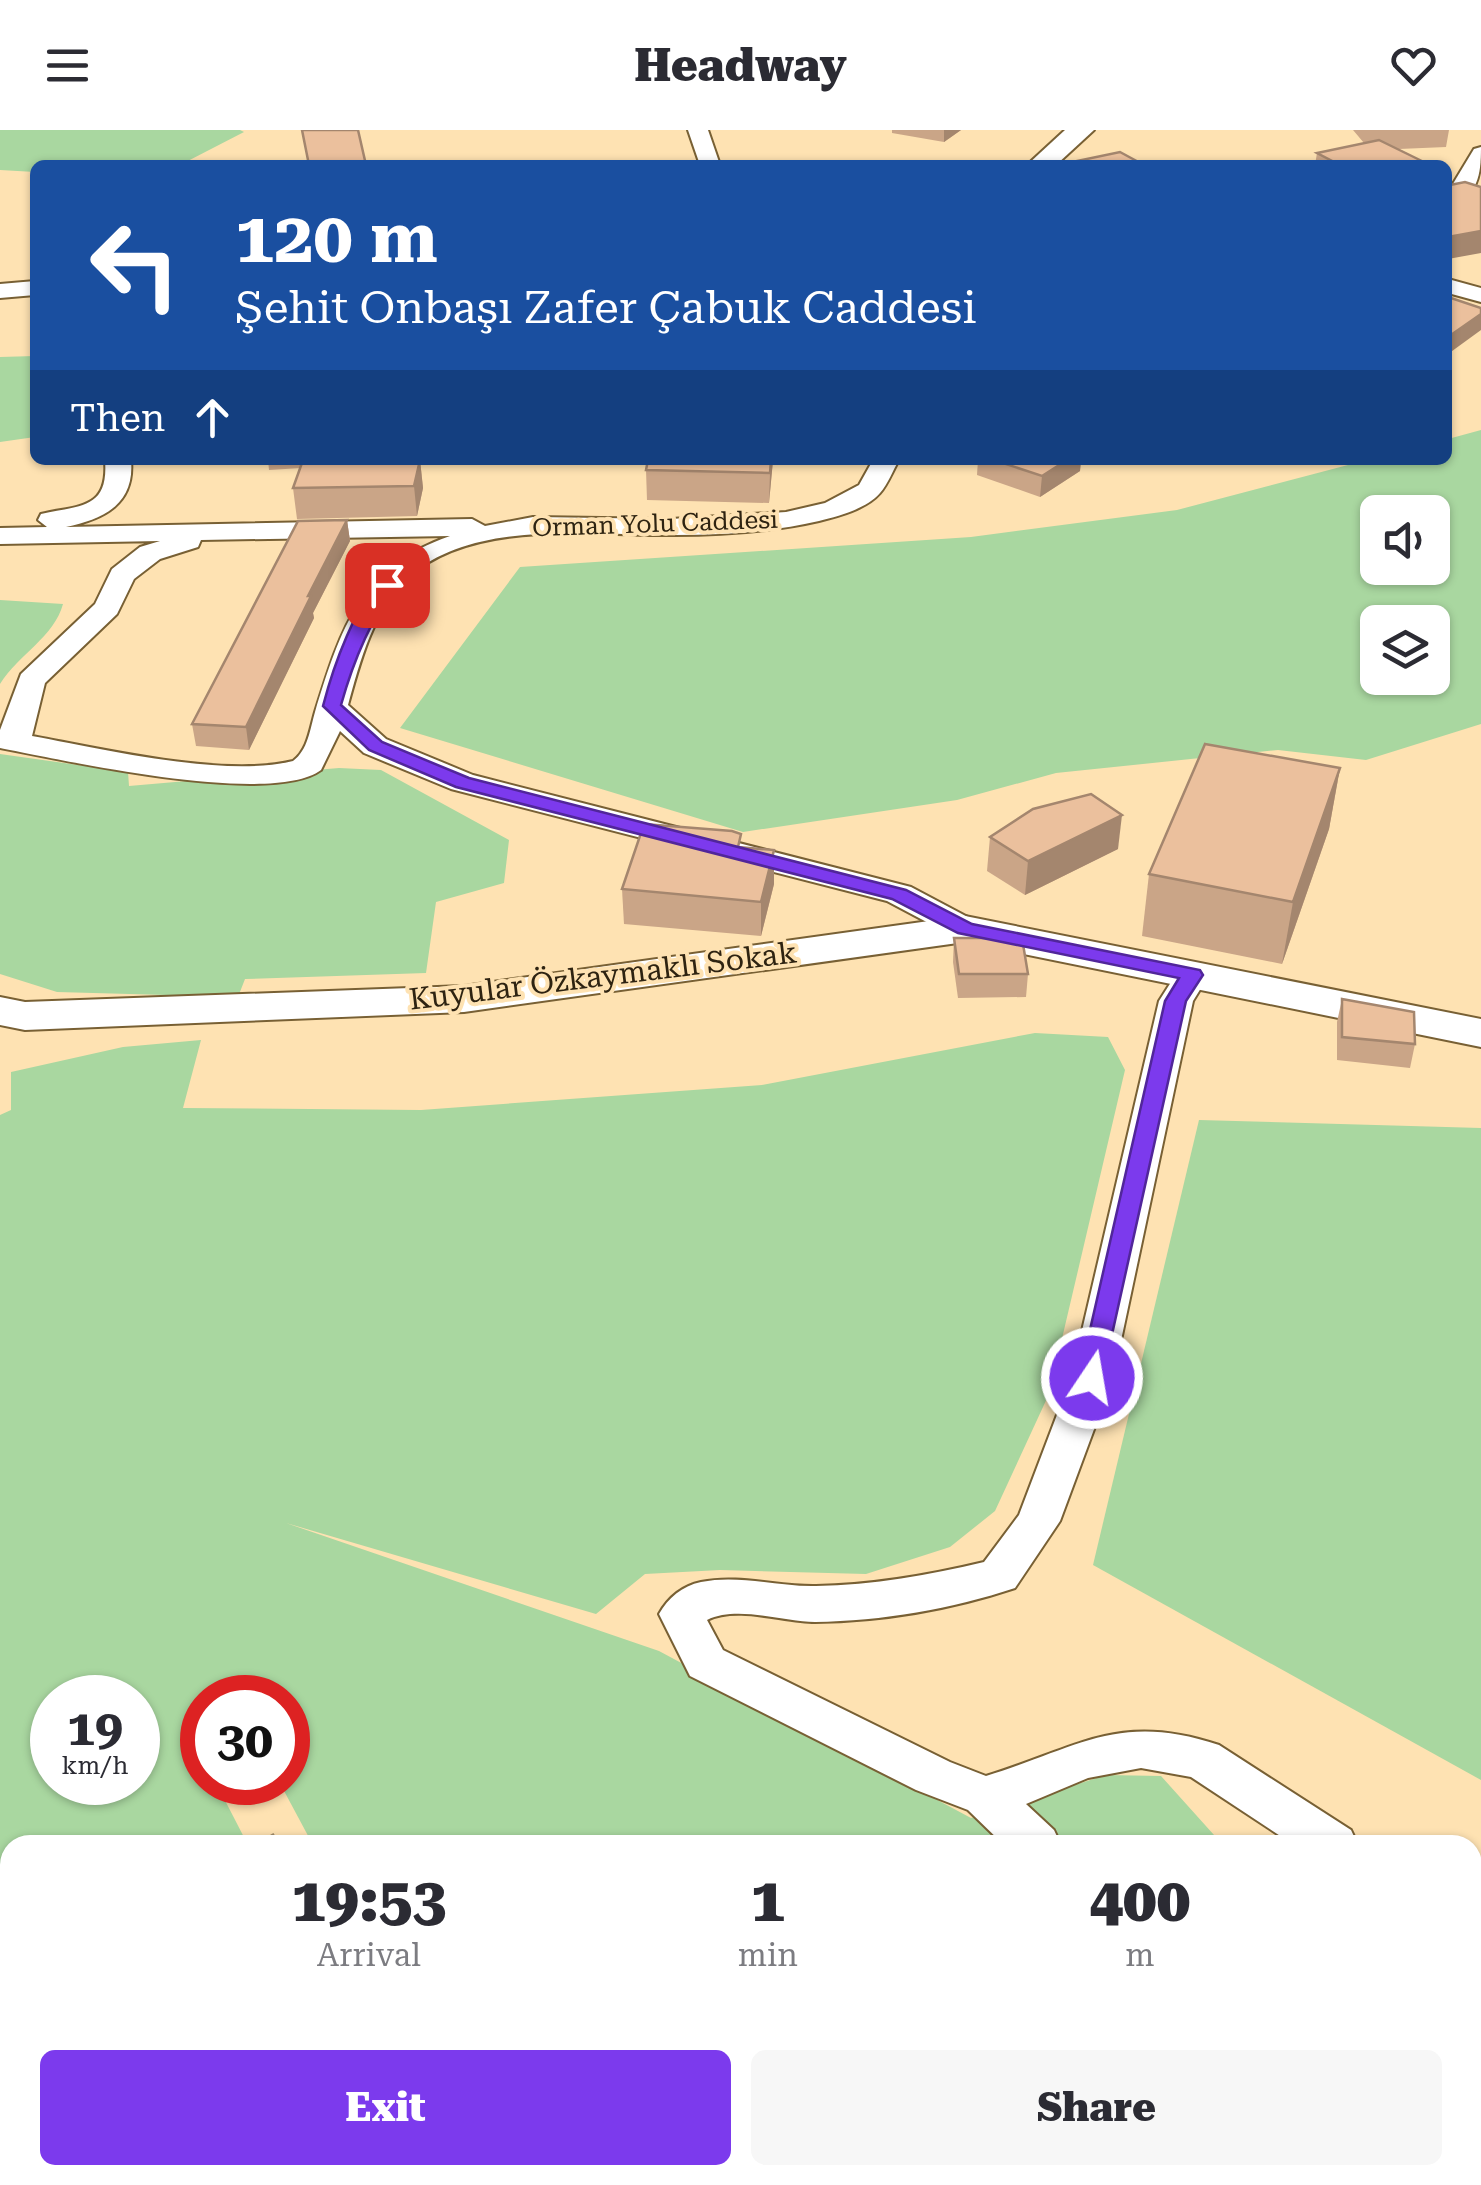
<!DOCTYPE html>
<meta charset="utf-8">
<style>
:root{--surface:#fff;--page:#f7f7f7;--text:#2b2b33;--muted:#7c7c81;--accent:#7c3aed}
body{margin:0;font-family:"Roboto Serif",serif;background:var(--page);color:var(--text);height:100vh;display:flex;flex-direction:column;font-size:38px;white-space:nowrap}
*{box-sizing:border-box;margin:0}
p{font-size:32px;color:var(--muted)}
.icon{flex:none;width:55px;height:55px;fill:none;stroke:currentColor;stroke-width:2;stroke-linecap:round;stroke-linejoin:round}
.map{position:relative;flex:1;overflow:hidden}
.panel{position:absolute;left:0px;top:1705px;width:1482px;height:350px;display:flex;flex-direction:column;background:var(--surface);border-radius:30px 30px 0 0;box-shadow:0 2px 8px #0004}
.panel>*{flex:none}
.banner{position:absolute;left:30px;top:30px;width:1422px;height:305px;border-radius:15px;box-shadow:0 2px 8px #0004;background:#1a4fa0;color:#fff;overflow:hidden}
.fabs{position:absolute;left:1360px;top:365px;display:grid;gap:20px}
.fabs a{display:grid;place-items:center;width:90px;height:90px;border-radius:15px;background:var(--surface);box-shadow:0 2px 8px #0004;font-size:50px}
.speed{position:absolute;left:30px;top:1545px;display:flex;gap:20px;font-size:50px;font-weight:700;text-align:center}
.speed>*{display:grid;place-content:center;width:130px;height:130px;border-radius:50%;background:var(--surface);box-shadow:0 2px 8px #0004;line-height:1}
.speed small{font-size:25px;font-weight:400}
.speed .limit{border:15px solid #d22;background:#fff;color:#111}
.pin{position:absolute;display:grid;place-items:center;width:85px;height:85px;color:#fff;margin:-42px;border-radius:20px;box-shadow:0 5px 15px #0006}
.me{position:absolute;width:110px;margin:-55px;rotate:12deg;stroke-linejoin:round;filter:drop-shadow(0 0 8px #0008)}
.turn{display:flex;align-items:center;gap:35px;height:210px;padding:0 40px;font-size:45px}
.turn .icon{width:130px;height:130px;stroke-width:2.5}
.turn b{display:block;font-size:70px;line-height:85px}
.then{display:flex;align-items:center;height:95px;padding:0 40px;background:#0003;gap:20px;font-size:38px}
.eta{display:flex;justify-content:space-evenly;align-items:center;height:170px;text-align:center}
.eta b{font-size:60px;font-weight:800;line-height:70px}
.cta{display:flex;gap:20px;margin-top:auto;padding:20px 40px}
.cta a{flex:1;height:115px;border-radius:15px;background:var(--accent);color:#fff;font-size:40px;font-weight:800;line-height:115px;text-align:center}
.cta a+a{background:var(--page);color:var(--text)}
header{display:flex;justify-content:space-between;align-items:center;height:130px;padding:0 40px;background:var(--surface);font-size:45px;font-weight:800}
.map>svg:first-child{display:block}
</style>
<header><svg class="icon" aria-label="menu" viewBox="0 0 24 24"><path d="M4 6h16M4 12h16M4 18h16"/></svg>Headway<svg class="icon" aria-label="heart" viewBox="0 0 24 24"><path d="M12 20l-8-8c-3-5 5-10 8-4 3-6 11-1 8 4z"/></svg></header>
<div class="map">
<svg width="1481" height="2055" viewBox="0 0 1481 2055">
<rect width="100%" height="100%" fill="#fee2b2"/>
<!-- green -->
<g fill="#a9d7a0" fill-rule="evenodd">
<path d="M0 0H240L244 2 180 35H35V42L0 40Z"/>
<path d="M35 226V307L0 312V227Z"/>
<path d="M1481 300V594L1366 630 1278 620 1056 643 957 670 743 702 400 598 520 437 971 407 1177 380 1367 330H1448V309ZM1378 382H1432V438H1378ZM1378 492H1432V548H1378Z"/>
<path d="M0 470 63 474C54 507 19 524 0 554Z"/>
<path d="M0 624 128 642 129 656 339 638 381 640 509 710 504 753 436 772 426 843 245 849 238 867 57 862 0 844Z"/>
<path d="M1035 903 1108 907 1125 940 1049 1264 995 1381 950 1417 866 1444 720 1440 645 1444 596 1484 286 1393 659 1521 971 1688 1106 1645 1161 1646 1223 1715H313L283 1659 234 1653 288 1652V1568H202V1652L216 1653 248 1715H10V2045H380V2055H0V985L11 980V942L123 917 201 910 183 978 421 980 762 955ZM52 1568H138V1652H52Z"/>
<path d="M1199 990 1481 998V1650L1093 1435Z"/>
<path d="M1473 1992 1481 2002V2055H454L451 2045H1472Z"/>
</g>
<g fill="none" stroke-linecap="round" stroke-linejoin="round">
<!-- minor casing -->
<g stroke="#786034" stroke-width="4">
<g id="minor">
<path d="M688 0H708L720 35H700Z"/>
<path d="M1481 17C1481 45 1478 68 1448 74V62L1474 19Z"/>
<path d="M1448 149 1481 158V172L1448 163Z"/>
<path d="M35 151V165L0 168V154Z"/>
<path d="M105 330H131C135 374 104 389 66 397L472 389 485 396 533 387 671 389 786 382 825 373 859 355 873 330H899C893 340 888 354 880 363 866 379 839 386 819 391 771 402 724 405 675 405 595 406 475 388 410 446 374 478 360 531 348 575L386 609 473 645 911 757 977 792 982 799 977 806H953L887 771 451 659 364 623 340 601 321 640C271 677 63 630 0 618V600L21 544 95 474 112 439 140 417 160 411 0 414V398L47 397 38 390 41 384C79 375 109 380 105 330ZM450 406C360 437 341 498 315 582 310 599 308 620 293 631 224 648 104 619 32 606L45 553 117 484 134 449 160 429 198 417 201 410Z"/>
<path d="M1192 835 1204 838 1209 845 1193 871 1113 1248 1060 1391 1015 1458C952 1479 882 1491 815 1492 782 1492 738 1475 707 1490L723 1520 950 1632 986 1646C1077 1618 1119 1581 1219 1615L1351 1700 1358 1715H1294L1191 1647 1141 1638 1088 1648 1026 1674 1054 1700 1061 1715H1004L968 1680 916 1660 690 1546 659 1484C668 1468 682 1456 701 1452 739 1444 778 1457 816 1456 873 1455 930 1445 984 1432L1019 1385 1071 1248 1159 871 1180 838Z"/>
<path d="M1472 1783 1481 1786V1833L1472 1830Z"/>
<path d="M1224 2045H1278L1280 2055H1226Z"/>
<path d="M1384 2045H1441L1445 2055H1388Z"/>
</g>
</g>
<!-- tertiary casing -->
<g stroke="#786034" stroke-width="4">
<g id="tertiary">
<path d="M1065 0H1094L1056 35H1027Z"/>
<path d="M965 786 1481 889V917L965 812 464 882 25 900 0 895V867L25 872 464 856Z"/>
</g>
</g>
<!-- path -->
<g stroke="#a18c6a" stroke-width="8" stroke-dasharray="6 6" stroke-linecap="butt">
<path d="M270 1705 276 1715"/>
<path d="M426 2045 428 2055"/>
</g>
<!-- minor -->
<use href="#minor" fill="#fff" fill-rule="evenodd"/>
<!-- tertiary -->
<use href="#tertiary" fill="#fff" fill-rule="evenodd"/>
</g>
<!-- wall -->
<g fill="#caa587">
<path d="M892 0H961L944 12 892 3Z"/>
<path d="M1353 0H1449L1446 17 1399 19 1430 35H1315L1317 23 1364 13Z"/>
<path d="M268 330H420L423 358 417 386 297 389 293 358 301 338 269 340Z"/>
<path d="M773 330 769 373 647 370 646 340Z"/>
<path d="M978 330H1081L1080 341 1040 367 977 345Z"/>
<path d="M347 390 350 411 313 483 314 488 249 620 196 616 192 594Z"/>
<path d="M1340 638 1329 699 1282 834 1142 806 1149 744Z"/>
<path d="M990 707 1118 719 1025 765 987 741Z"/>
<path d="M741 717 774 754 761 806 624 794 622 759Z"/>
<path d="M954 808 1028 844 1026 867 958 868 953 832Z"/>
<path d="M1342 869 1415 914 1410 938 1337 930V892Z"/>
</g>
<!-- shaded-wall -->
<g fill="#a4866e">
<path d="M944 0H961L944 12Z"/>
<path d="M1481 101V123L1448 129V107Z"/>
<path d="M1481 184V200L1448 224V207Z"/>
<path d="M420 330 423 358 417 386 414 356Z"/>
<path d="M771 330H773L769 373 770 343Z"/>
<path d="M1067 330H1081L1080 341 1040 367 1042 346Z"/>
<path d="M347 390 350 411 313 483 314 488 249 620 246 597 308 466Z"/>
<path d="M1340 638 1329 699 1282 834 1293 772Z"/>
<path d="M1122 685 1118 719 1025 765 1028 731Z"/>
<path d="M774 720V754L761 806V772Z"/>
</g>
<!-- building -->
<g fill="#ebc09d" stroke="#a4866e" stroke-width="2.5">
<path d="M302 0H358L366 35H309Z"/>
<path d="M1379 10 1430 35H1340L1317 23Z"/>
<path d="M1120 22 1144 35H1058Z"/>
<path d="M1448 44 1450 55 1465 52 1481 57V101L1448 107Z"/>
<path d="M1448 167 1481 178V184L1448 207Z"/>
<path d="M303 330H420L414 356 293 358Z"/>
<path d="M648 330H771L770 343 646 340Z"/>
<path d="M994 330H1067L1042 346Z"/>
<path d="M347 390 308 466H311L246 597 192 594 298 391Z"/>
<path d="M1205 614 1340 638 1293 772 1149 744Z"/>
<path d="M1091 664 1122 685 1028 731 990 707 1033 679Z"/>
<path d="M644 694 732 701 741 704 738 717 774 720 761 772 622 759Z"/>
<path d="M954 808H1022L1028 844H959Z"/>
<path d="M1342 869 1414 882 1415 914 1342 907Z"/>
</g>
<!-- route -->
<path fill="#7c3aed" stroke="#51269a" stroke-width="2.5" d="M387 450 396 455C369 492 353 532 341 575L382 612 469 648 906 760 972 794 1200 840 1203 845 1186 871 1101 1254H1083L1079 1248 1165 871 1179 848 958 803 892 769 456 657 369 620 323 576C331 545 357 463 387 450Z"/>
<g text-anchor="middle" stroke-width="8" stroke-linejoin="round" paint-order="stroke">
<!-- far-street labels -->
<g font-size="25" fill="#2e2311" stroke="#fee2b2">
<text transform="translate(655 393) rotate(-2)" y="9">Orman Yolu Caddesi</text>
</g>
<!-- street labels -->
<g font-size="30" fill="#2e2311" stroke="#fee2b2">
<text transform="translate(603 846) rotate(-7)" y="10">Kuyular Özkaymaklı Sokak</text>
</g>
</g>
</svg>
<div class="fabs">
<a><svg class="icon" aria-label="sound" viewBox="0 0 24 24"><path d="M4 9h4l5-4v14l-5-4H4zM17 9q2 3 0 6"/></svg></a>
<a><svg class="icon" aria-label="layers" viewBox="0 0 24 24"><path d="M12 4l9 5-9 5-9-5zM3 14l9 5 9-5"/></svg></a>
</div>
<div class="speed"><div>19<small>km/h</small></div><div class="limit">30</div></div>
<div class="pin" style="left:387px;top:455px;background:#d93025"><svg class="icon" aria-label="arrive" viewBox="0 0 24 24"><path d="M6 21V4h12l-3 4 3 4H6"/></svg></div>
<svg class="me" style="left:1092px;top:1248px" viewBox="-20 -20 40 40"><circle r="17" fill="#7c3aed" stroke="#fff" stroke-width="3"/><path d="M0-11L8 9 0 5-8 9z" fill="#fff"/></svg>
<div class="banner">
<div class="turn"><svg class="icon" aria-label="left" viewBox="0 0 24 24"><path d="M17 20v-9H6M10 6l-5 5 5 5"/></svg><div><b>120 m</b>Şehit Onbaşı Zafer Çabuk Caddesi</div></div>
<div class="then">Then<svg class="icon" aria-label="ahead" viewBox="0 0 24 24"><path d="M12 20V5M6 11l6-6 6 6"/></svg></div>
</div>
<section class="panel">
<div class="eta">
<div><b>19:53</b><p>Arrival</p></div>
<div><b>1</b><p>min</p></div>
<div><b>400</b><p>m</p></div>
</div>
<div class="cta"><a>Exit</a><a>Share</a></div>
</section>
</div>
